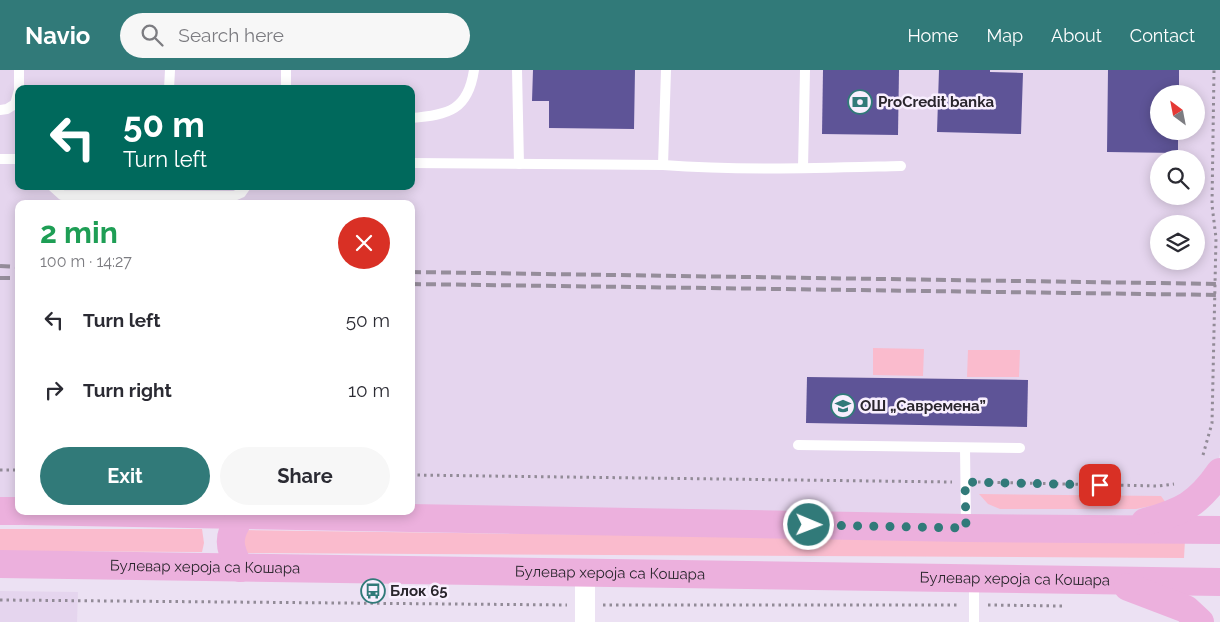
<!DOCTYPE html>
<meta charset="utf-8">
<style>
:root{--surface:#fff;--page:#f7f7f7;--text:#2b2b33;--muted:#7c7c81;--accent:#317a79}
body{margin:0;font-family:Raleway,sans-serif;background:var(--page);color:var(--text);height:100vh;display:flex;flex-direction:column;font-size:19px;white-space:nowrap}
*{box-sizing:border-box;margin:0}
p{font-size:16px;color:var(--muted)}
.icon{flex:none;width:28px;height:28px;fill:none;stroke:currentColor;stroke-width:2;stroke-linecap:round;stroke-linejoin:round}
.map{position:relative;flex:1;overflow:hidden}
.sheet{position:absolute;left:15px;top:130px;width:400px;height:315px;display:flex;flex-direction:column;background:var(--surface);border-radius:10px;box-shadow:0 2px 12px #0003}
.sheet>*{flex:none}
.guide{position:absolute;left:15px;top:15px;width:400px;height:105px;border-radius:10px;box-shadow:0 2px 12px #0003;background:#00695c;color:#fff;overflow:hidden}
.needle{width:32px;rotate:328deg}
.buttons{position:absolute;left:1150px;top:15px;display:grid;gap:10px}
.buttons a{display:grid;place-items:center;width:55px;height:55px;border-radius:50%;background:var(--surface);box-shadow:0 2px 12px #0003;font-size:25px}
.pin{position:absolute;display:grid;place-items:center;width:42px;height:42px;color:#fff;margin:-21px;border-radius:10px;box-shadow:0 2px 8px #0006}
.me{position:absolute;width:55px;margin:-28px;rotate:91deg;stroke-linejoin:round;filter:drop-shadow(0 0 4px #0008)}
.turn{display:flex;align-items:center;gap:18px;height:105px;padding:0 25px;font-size:22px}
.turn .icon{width:65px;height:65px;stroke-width:2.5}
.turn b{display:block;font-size:35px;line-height:42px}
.round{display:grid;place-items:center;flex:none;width:52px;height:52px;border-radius:26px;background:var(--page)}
.overview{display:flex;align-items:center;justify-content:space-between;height:85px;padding:0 25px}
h1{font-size:30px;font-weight:700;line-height:38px;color:#1e9e55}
.action{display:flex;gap:10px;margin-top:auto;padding:10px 25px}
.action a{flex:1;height:58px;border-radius:30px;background:var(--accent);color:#fff;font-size:20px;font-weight:700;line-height:58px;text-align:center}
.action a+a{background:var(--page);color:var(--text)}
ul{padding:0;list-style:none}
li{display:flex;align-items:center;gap:15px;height:70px;padding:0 25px}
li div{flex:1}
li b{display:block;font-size:19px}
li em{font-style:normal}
header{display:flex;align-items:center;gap:30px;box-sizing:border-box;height:70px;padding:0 25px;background:var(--accent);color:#fff}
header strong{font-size:24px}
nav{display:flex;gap:28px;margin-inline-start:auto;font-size:18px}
.search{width:350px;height:45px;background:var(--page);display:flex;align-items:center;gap:12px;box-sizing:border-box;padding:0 18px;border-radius:28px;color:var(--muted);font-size:19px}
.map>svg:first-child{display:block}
</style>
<header>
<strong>Navio</strong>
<div class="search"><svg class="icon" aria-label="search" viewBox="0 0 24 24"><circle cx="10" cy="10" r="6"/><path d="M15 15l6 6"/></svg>Search here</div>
<nav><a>Home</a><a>Map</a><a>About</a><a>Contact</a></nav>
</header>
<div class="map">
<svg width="1220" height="552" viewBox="0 0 1220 552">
<rect width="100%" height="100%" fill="#ece1f3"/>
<!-- built -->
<g fill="#e5d5ee" fill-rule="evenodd">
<path d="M0 0H1220V384L1215 401 1176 452 411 441V134H19V441H0ZM19 19H411V116H19ZM1159 24H1196V61H1159ZM1159 89H1196V126H1159ZM1159 154H1196V191H1159Z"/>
<path d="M0 521 78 522 77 552H0Z"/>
</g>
<!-- green -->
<g fill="#fabbcd">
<path d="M873 278 924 279 923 306 873 305Z"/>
<path d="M968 280H1020L1019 307H967Z"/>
<path d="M979 424 1161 426 1166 433 1136 439H1000L988 434Z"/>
<path d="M0 459H202L204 473 202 482 0 481Z"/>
<path d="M243 460 537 464 1185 470 1184 488 243 483Z"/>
</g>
<!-- building -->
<g fill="#5e5497">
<path d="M533 0H635L634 59 549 58V31H532Z"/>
<path d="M823 0H899L898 65 822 64Z"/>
<path d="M939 0H990V2L1023 3 1021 64 937 62Z"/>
<path d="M1108 0H1179V24H1159V61H1178V83L1107 82Z"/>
<path d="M807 307 1028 310 1027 357 806 353Z"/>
</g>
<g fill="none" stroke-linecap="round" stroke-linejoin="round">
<!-- path -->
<g stroke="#928b97" stroke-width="3" stroke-dasharray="2.5 4" stroke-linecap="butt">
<path d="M1203 385 1212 353 1216 168 1212 135 1214 0"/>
<path d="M0 400H19"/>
<path d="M411 405 952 412"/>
<path d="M978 412 1158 416 1174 414"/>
<path d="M0 530 567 535"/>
<path d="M603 535H959"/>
<path d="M988 535 1062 536"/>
</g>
<!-- service -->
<g stroke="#fff" stroke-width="10">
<path d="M517 0 519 94"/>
<path d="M19 19V0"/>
<path d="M169 19 170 0"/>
<path d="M286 19V0"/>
<path d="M0 40 7 39 15 34 19 20"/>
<path d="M411 48C449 45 468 40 474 0"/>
<path d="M0 89H19"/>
<path d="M411 93 663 95C742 101 822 98 901 96"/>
<path d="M663 95 666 0"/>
<path d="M803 98 805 0"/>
<path d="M52 116 62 125 234 126 241 123 246 116"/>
<path d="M798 375 1020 378"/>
<path d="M965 378 966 457"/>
<path d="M974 552V511"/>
</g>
<!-- minor -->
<path stroke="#fff" stroke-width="20" d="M585 502V552"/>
<!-- primary -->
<g stroke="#ecb0dd" stroke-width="28">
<path d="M0 441H19"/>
<path d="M25 441 966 458 1220 460"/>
<path d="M1145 452C1182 442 1198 434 1220 402"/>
<path id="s1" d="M0 494 1220 512"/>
<path d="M240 498C228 477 227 466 241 446"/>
<path d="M1128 517 1186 539 1200 552"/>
</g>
<!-- rail -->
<g stroke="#958d9a" stroke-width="4" stroke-dasharray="10 5" stroke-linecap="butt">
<path d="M0 196 19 197"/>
<path d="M411 202 1220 214"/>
<path d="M0 208H19"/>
<path d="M411 214 1220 225"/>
</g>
</g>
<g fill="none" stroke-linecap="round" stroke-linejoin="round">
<!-- route -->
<path stroke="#317a79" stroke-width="9" stroke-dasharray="0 16.2" d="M809 455 966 458 965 412 1100 415"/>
</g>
<!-- icons -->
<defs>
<g id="bank-ring" transform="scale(1.25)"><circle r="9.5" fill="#f8effe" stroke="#317a79" stroke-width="1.5"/><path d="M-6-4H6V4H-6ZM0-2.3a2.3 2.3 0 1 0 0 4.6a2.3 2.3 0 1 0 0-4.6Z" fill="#317a79"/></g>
<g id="school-ring" transform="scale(1.25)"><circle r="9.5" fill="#f8effe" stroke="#317a79" stroke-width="1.5"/><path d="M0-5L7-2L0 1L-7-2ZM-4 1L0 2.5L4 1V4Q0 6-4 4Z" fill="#317a79"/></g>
<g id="bus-ring" transform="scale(1.25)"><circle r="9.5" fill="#f8effe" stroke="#317a79" stroke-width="1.5"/><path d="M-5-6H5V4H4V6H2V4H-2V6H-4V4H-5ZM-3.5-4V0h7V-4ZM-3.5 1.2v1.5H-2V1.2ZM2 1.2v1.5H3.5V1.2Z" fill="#317a79"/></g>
</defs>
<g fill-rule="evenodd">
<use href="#bank-ring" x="860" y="32"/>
<use href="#school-ring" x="843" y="336"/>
<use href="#bus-ring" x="373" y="521"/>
</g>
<g text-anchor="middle" stroke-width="5" stroke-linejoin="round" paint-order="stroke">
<!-- poi labels -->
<g font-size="15" font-weight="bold" fill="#2a262d" stroke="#f8effe" text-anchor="start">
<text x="878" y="37">ProCredit banka</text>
<text x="860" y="341">ОШ „Савремена”</text>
<text x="390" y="526">Блок 65</text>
</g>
<!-- street labels -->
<g font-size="15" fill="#2a262d" stroke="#f8effe">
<text dy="5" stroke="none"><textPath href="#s1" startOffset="205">Булевар хероја са Кошара</textPath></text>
<text dy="5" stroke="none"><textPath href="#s1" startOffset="610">Булевар хероја са Кошара</textPath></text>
<text dy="5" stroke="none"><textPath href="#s1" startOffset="1015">Булевар хероја са Кошара</textPath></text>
</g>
</g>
</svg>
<div class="buttons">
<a><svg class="needle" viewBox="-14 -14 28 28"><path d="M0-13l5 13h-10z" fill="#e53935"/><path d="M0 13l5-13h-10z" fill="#7c7c81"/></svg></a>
<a><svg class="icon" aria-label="search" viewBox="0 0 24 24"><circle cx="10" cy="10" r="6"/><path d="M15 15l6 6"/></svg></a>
<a><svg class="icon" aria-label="layers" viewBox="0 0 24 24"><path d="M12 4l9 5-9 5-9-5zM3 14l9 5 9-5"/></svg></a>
</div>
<div class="pin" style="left:1100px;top:415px;background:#d93025"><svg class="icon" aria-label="arrive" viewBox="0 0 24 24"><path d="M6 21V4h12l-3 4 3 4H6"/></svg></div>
<svg class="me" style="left:809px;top:455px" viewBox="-20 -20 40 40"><circle r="17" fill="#317a79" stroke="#fff" stroke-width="3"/><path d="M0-11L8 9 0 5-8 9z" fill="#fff"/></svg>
<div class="guide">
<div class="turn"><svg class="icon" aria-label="left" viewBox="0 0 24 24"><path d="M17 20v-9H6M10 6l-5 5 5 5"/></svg><div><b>50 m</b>Turn left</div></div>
</div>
<section class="sheet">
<div class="overview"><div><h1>2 min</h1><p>100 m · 14:27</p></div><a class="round" style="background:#d93025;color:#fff"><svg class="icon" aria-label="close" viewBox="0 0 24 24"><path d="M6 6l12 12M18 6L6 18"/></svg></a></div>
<ul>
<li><svg class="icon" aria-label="left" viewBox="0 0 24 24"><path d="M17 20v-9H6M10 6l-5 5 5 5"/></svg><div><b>Turn left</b></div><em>50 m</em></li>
<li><svg class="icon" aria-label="right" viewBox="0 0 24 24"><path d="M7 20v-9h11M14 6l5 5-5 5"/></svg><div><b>Turn right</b></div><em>10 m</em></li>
</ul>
<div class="action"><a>Exit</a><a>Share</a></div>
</section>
</div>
